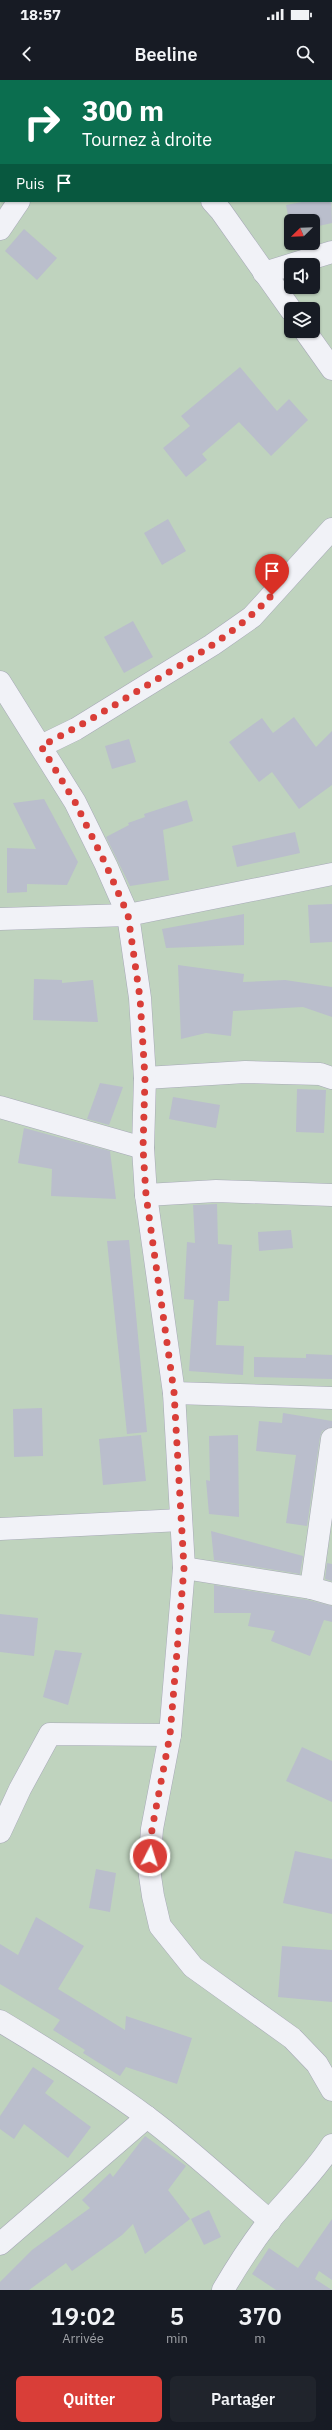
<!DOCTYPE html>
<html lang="fr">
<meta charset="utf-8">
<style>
:root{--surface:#171b24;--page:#20242c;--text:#f1f3f6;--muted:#9ea1a6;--accent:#d93e38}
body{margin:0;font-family:"IBM Plex Sans",sans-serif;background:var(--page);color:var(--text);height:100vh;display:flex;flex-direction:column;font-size:15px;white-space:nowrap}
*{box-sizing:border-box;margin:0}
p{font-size:13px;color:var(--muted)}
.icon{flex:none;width:22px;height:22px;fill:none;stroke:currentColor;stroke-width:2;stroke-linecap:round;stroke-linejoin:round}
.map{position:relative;height:2210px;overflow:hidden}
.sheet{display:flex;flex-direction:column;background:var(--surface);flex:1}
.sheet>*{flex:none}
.banner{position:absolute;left:0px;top:0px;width:332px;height:122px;box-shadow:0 1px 3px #0004;background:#0b6e4f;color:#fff;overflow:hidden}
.needle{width:26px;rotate:247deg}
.tools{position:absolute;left:284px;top:134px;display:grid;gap:8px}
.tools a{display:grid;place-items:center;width:36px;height:36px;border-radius:6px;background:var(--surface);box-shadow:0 1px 3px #0004;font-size:20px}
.pin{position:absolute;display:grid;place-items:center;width:34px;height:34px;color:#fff;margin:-41px -17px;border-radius:50% 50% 50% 0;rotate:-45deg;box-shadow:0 0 4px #0007}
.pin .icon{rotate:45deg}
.me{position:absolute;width:44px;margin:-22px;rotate:5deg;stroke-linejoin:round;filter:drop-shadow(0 0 3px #0008)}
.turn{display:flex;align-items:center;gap:14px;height:84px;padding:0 16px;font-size:18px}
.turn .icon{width:52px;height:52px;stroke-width:2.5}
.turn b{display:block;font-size:28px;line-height:34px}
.then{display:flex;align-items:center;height:38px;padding:0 16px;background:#0003;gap:8px;font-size:15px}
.eta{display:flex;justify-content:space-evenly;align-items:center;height:68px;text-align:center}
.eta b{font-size:24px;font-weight:600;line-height:28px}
.cta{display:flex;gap:8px;margin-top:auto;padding:8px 16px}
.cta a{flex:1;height:46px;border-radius:6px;background:var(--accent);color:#fff;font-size:16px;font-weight:600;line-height:46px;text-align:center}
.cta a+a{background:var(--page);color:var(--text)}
.status{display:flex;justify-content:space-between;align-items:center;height:28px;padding:0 20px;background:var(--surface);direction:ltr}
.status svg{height:11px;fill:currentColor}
header{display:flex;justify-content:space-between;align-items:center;height:52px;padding:0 16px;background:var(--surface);font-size:18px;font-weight:600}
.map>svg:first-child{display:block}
</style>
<div class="status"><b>18:57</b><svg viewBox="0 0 49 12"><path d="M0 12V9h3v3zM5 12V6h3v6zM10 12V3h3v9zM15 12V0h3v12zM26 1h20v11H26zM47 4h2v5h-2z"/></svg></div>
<header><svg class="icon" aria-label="back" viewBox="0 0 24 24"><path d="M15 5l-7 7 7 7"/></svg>Beeline<svg class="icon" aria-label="search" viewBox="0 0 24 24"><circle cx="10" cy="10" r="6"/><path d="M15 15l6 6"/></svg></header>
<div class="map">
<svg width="332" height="2210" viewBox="0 0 332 2210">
<rect width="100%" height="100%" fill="#dee0e9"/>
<!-- green -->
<path fill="#bfd3be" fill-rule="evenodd" d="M0 0H332V2210H0ZM1 1H331V121H1ZM291 141H313V163H291ZM291 185H313V207H291ZM291 229H313V251H291Z"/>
<!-- building -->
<g fill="#babecc">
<path d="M331 112 332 143 314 147 316 157H313V141H291V150L286 125 307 121H331Z"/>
<path d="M24 149 57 178 37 200 5 171Z"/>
<path d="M240 287 277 331 289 319 308 340 271 376 239 342 202 374 207 380 186 397 163 368 190 346 181 336Z"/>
<path d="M168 439 186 471 162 485 144 453Z"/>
<path d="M133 541 153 577 124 593 104 557Z"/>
<path d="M294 637 316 667 332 651V705L299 729 272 692 259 702 229 662 262 638 273 653Z"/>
<path d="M129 659 136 682 112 689 105 666Z"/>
<path d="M44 719 78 782 67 805 27 804V812L7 813V768L36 769 13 723Z"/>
<path d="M187 720 193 741 163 750 169 800 130 806 106 757 129 745 128 743 145 737 144 734Z"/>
<path d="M295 752 300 773 237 787 232 766Z"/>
<path d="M332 824V862L310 863 308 825Z"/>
<path d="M244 834V865L166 868 162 849Z"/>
<path d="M178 885 244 894 243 902 285 900 332 907V937L303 927 233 931 231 956 206 953 181 959Z"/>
<path d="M34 899 62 900V903L93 900 98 942 33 940Z"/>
<path d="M100 1003 123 1007 109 1045 87 1039Z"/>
<path d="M297 1009 326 1010 324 1053 296 1052Z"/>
<path d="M173 1017 220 1025 216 1048 169 1039Z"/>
<path d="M24 1048 110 1071 116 1119 51 1116 52 1089 18 1083Z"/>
<path d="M217 1124 218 1164 232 1165 229 1221H218L216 1265 244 1266 243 1295 189 1291 194 1220 184 1219 187 1162 195 1163 193 1125Z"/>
<path d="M291 1150 293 1168 259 1171 258 1152Z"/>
<path d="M129 1160 147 1352 127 1354 107 1161Z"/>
<path d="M306 1274 332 1275V1299L254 1297V1277L306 1278Z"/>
<path d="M42 1328 43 1376 14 1377 13 1329Z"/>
<path d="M283 1333 332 1341V1347L322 1351 320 1357 307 1446 286 1443 296 1375 256 1371 259 1341 282 1343Z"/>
<path d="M141 1355 146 1401 103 1405 99 1359Z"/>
<path d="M238 1355 239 1437 209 1434 206 1400 210 1401 209 1356Z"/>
<path d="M211 1451 303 1476 300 1494 214 1480Z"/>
<path d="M327 1483 332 1484V1501L325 1499Z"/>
<path d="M214 1505 308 1520 332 1526V1542L324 1540 310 1576 271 1561 275 1551 248 1546 251 1533H214Z"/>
<path d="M0 1534 38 1538 34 1576 0 1572Z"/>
<path d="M55 1570 82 1573 68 1625 43 1617Z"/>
<path d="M302 1667 332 1681V1722L286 1701Z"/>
<path d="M295 1771 332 1779V1834L283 1823Z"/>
<path d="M96 1789 116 1793 110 1832 89 1828Z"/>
<path d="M36 1837 84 1866 58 1909 125 1950 126 1936 192 1958 177 2004 126 1987 120 1996 83 1973 85 1970 53 1950 60 1940 0 1904V1864L18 1875Z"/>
<path d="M282 1866 332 1870V1922L278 1917Z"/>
<path d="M33 1987 54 2001 45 2013 91 2047 68 2078 24 2044 14 2059 0 2049V2036Z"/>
<path d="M145 2056 186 2086 168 2110 190 2139 145 2174 133 2144 122 2155 72 2191 66 2183 29 2210H0V2202L32 2170 90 2128 82 2120 110 2093 113 2097Z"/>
<path d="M209 2130 221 2157 204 2165 191 2139Z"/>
<path d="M332 2139V2200L319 2191 315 2199 332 2210H276L252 2194 269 2168 298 2188Z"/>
</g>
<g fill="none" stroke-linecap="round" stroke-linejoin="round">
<!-- minor casing -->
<g stroke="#a7a9b7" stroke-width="23">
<g id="minor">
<path d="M100 1V0"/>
<path d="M331 54H332"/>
<path d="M212 121 221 131 291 230"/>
<path d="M0 149 19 121"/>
<path d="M264 193 332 172"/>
<path d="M305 251 332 289"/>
<path d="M41 666 76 649 212 565 252 537 332 449"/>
<path d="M145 998 245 992 320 994 332 998"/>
<path d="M0 1027 143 1068"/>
<path d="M146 1115 216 1111 332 1115"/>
<path d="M174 1313 332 1318"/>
<path d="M0 1449 181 1440"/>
<path d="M184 1488 311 1508 332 1514"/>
<path d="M311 1508 332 1359"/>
<path d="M0 1752 20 1709 50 1654 170 1655"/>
<path d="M0 1941C50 1971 100 2002 147 2037 190 2069 229 2106 270 2141"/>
<path d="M0 2164 147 2037"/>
</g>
</g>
<!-- tertiary casing -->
<g stroke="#a7a9b7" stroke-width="23">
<g id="tertiary">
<path d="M0 602 75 722 106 785 128 835 140 918 145 998 143 1068 146 1115 174 1313 184 1488 170 1655 152 1749 149 1789 153 1816 160 1846 193 1887 292 1958 317 1984 332 2010"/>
<path d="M0 839 128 835 332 794"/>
<path d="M223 2210C237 2186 252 2163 269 2141 290 2116 314 2093 332 2065"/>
</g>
</g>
<!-- minor -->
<use href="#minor" stroke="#f1f2f7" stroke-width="22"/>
<!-- tertiary -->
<use href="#tertiary" stroke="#f1f2f7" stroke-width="22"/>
</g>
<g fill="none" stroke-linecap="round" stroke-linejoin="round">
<!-- route -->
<path stroke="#d93e38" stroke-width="7" stroke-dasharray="0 12.6" d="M150 1776 152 1749 170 1655 184 1488 174 1312 146 1115 143 1068 145 998 140 918 128 835 106 785 75 722 41 666C77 648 110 628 144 607 189 580 236 554 272 515"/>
</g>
</svg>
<div class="tools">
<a><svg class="needle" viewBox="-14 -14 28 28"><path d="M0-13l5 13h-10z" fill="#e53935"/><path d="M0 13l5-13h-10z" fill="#9ea1a6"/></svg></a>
<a><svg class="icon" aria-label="sound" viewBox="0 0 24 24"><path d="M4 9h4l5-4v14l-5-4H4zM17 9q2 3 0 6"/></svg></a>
<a><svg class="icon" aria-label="layers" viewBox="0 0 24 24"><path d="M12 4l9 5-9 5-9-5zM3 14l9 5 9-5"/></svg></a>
</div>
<div class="pin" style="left:272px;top:515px;background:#d93025"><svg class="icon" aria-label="arrive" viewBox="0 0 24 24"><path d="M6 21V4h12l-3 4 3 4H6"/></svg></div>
<svg class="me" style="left:150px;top:1776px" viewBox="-20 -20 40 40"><circle r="17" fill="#d93e38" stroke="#fff" stroke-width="3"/><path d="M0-11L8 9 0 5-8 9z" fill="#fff"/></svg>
<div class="banner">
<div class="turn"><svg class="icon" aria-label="right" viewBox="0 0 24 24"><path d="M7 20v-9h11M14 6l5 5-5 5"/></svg><div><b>300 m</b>Tournez à droite</div></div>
<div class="then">Puis<svg class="icon" aria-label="arrive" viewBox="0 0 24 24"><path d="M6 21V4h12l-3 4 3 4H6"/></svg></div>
</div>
</div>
<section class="sheet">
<div class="eta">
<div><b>19:02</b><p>Arrivée</p></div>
<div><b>5</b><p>min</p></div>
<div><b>370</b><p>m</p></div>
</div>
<div class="cta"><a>Quitter</a><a>Partager</a></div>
</section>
